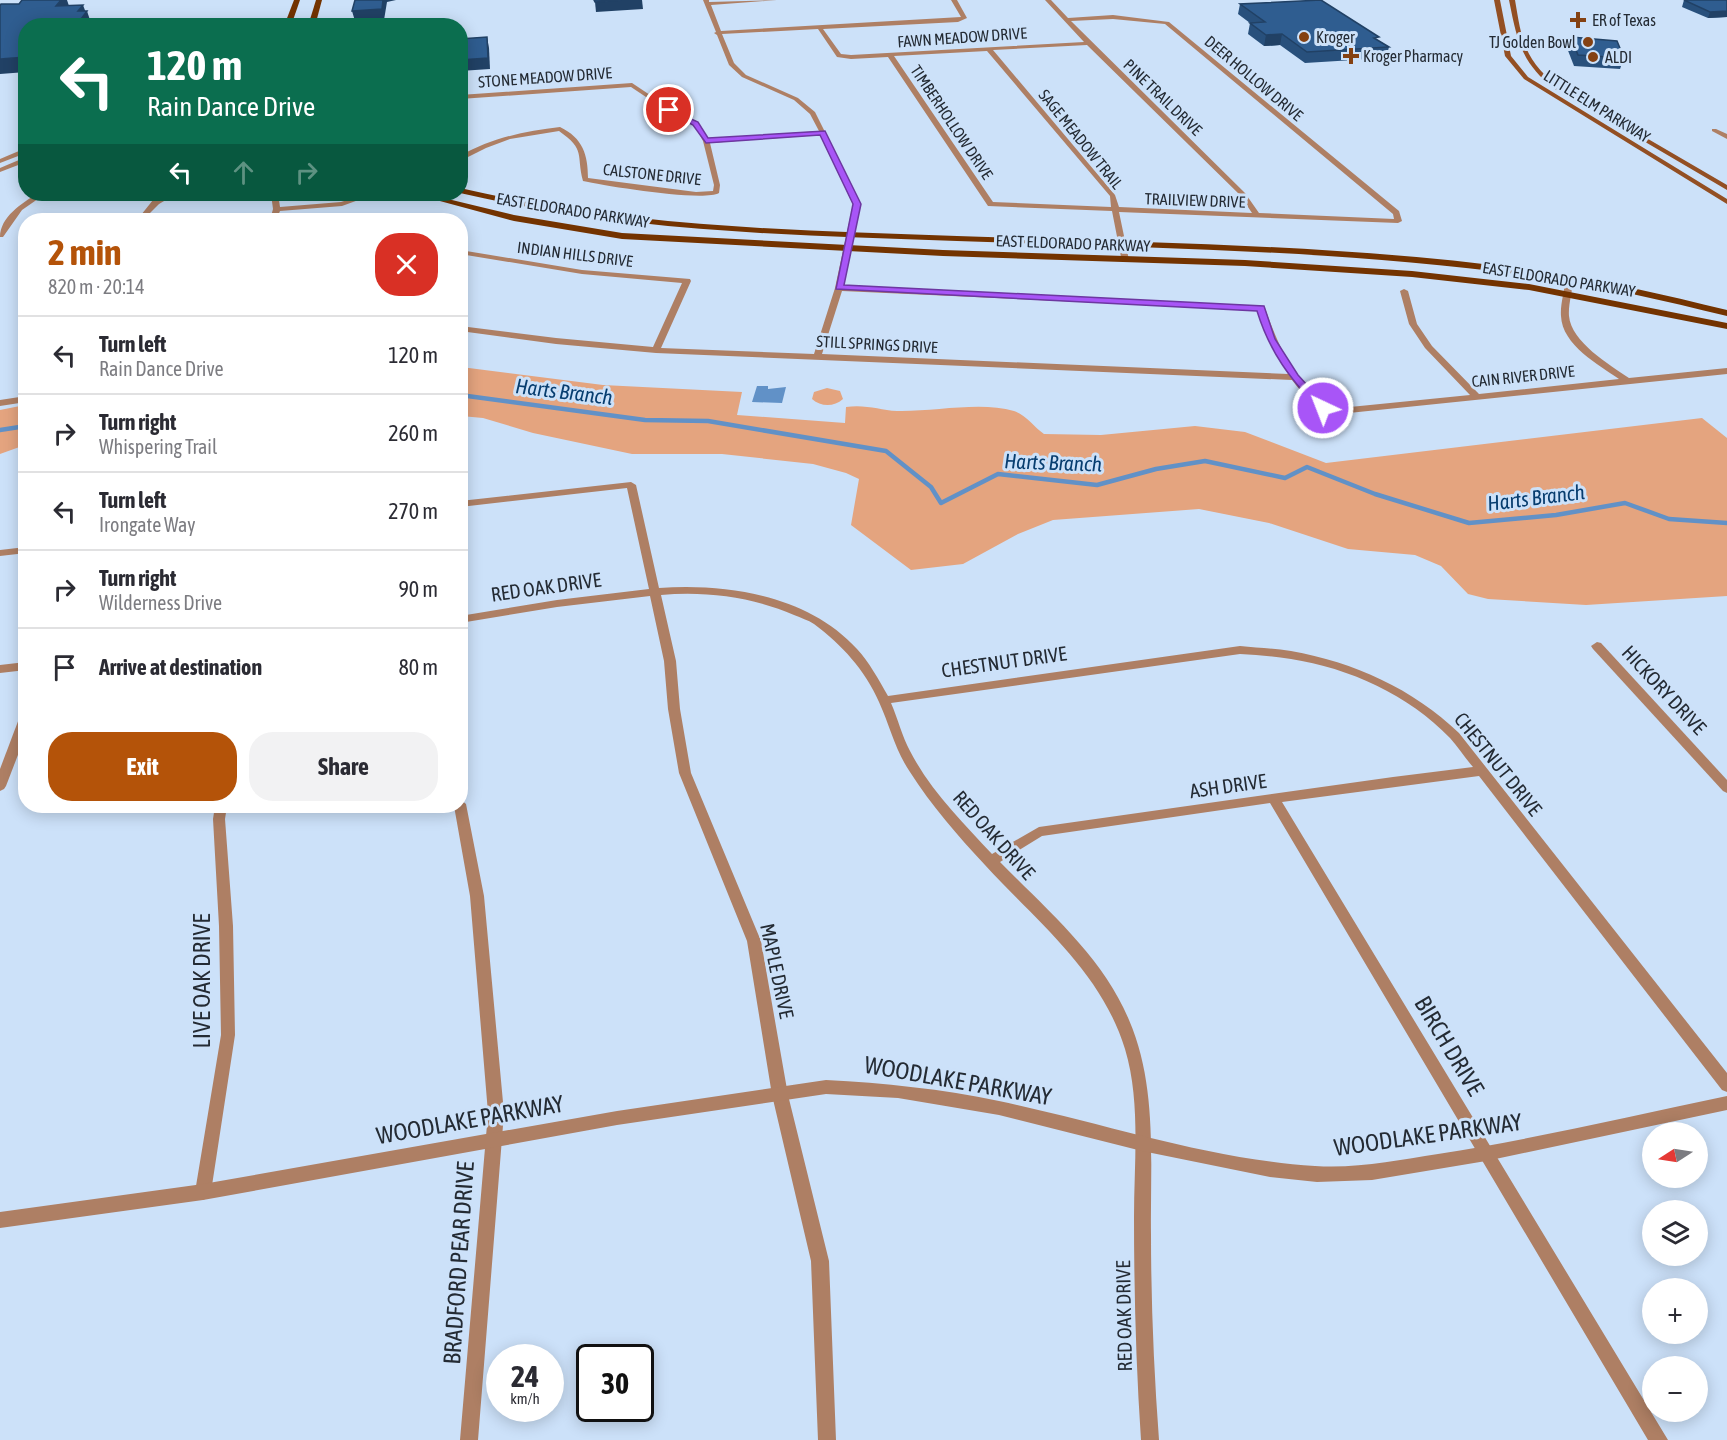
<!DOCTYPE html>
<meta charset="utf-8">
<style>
:root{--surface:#fff;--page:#f2f2f3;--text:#2b2b33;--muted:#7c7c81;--line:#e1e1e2;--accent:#b45309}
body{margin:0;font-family:"Asap Condensed",sans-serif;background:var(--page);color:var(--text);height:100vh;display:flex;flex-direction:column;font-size:22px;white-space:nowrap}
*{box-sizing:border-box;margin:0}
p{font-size:20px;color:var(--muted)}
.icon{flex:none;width:33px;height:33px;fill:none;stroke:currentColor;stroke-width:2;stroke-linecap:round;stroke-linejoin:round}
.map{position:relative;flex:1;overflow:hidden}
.side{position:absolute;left:18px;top:213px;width:450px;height:600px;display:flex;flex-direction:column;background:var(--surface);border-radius:24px;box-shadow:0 3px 15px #0003}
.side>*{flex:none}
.hud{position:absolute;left:18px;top:18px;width:450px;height:183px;border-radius:24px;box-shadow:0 3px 15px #0003;background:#0b6e4f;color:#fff;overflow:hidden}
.needle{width:39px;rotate:258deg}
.fabs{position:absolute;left:1642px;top:1122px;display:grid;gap:12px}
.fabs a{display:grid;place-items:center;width:66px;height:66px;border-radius:50%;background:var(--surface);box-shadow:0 3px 15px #0003;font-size:30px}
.speed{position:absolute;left:486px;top:1344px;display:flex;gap:12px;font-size:30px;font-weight:700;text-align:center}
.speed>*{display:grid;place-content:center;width:78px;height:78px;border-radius:50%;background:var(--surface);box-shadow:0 3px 15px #0003;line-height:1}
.speed small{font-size:15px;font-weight:400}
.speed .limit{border:3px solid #111;border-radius:9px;background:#fff;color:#111}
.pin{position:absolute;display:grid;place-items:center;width:51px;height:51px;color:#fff;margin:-26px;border:3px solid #fff;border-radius:50%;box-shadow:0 2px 6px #0007}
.me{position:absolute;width:66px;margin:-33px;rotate:317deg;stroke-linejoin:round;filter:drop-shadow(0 0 4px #0008)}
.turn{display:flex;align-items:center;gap:21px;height:126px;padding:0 30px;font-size:27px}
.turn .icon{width:78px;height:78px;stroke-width:2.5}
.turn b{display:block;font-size:42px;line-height:51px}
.lanes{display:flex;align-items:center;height:57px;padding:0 30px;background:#0003;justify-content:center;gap:30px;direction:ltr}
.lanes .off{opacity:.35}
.round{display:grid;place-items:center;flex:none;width:63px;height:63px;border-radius:24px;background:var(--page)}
.summary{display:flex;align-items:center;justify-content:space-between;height:102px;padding:0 30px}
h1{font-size:36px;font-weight:700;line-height:45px;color:var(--accent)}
.primary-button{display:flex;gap:12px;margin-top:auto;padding:12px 30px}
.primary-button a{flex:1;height:69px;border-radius:24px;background:var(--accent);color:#fff;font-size:24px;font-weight:700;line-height:69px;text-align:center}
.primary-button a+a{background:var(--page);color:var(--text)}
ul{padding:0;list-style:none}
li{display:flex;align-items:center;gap:18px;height:78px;padding:0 30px;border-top:2px solid var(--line)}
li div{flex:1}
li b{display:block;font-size:22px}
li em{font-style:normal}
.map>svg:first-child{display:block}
</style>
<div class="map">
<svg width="1727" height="1440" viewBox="0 0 1727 1440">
<rect width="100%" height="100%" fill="#cce1f9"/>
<!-- green -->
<g fill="#e4a47f">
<path d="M461 367 603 385 742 392 737 415 845 423 846 407C865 404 880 410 897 411 933 412 980 401 1014 411 1026 415 1034 427 1044 434L1101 435 1195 426 1245 432 1326 463 1702 418 1727 438V596L1586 605 1488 599 1468 594 1441 566 1415 555 1348 549 1269 523 1199 509 1053 520 1018 534 963 564 911 570 851 525 859 479 846 473 813 464 722 454H632L533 433 483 418 461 416Z"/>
<path d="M827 388 840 391 843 399C834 407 821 407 812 399L814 392Z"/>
<path d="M25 405V445L0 454V410Z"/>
</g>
<!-- water -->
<path fill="#6191c7" d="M757 386H768V389L786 387 782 403 752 402Z"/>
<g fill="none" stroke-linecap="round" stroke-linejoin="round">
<!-- stream -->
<g stroke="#6191c7" stroke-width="4.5">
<path d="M460 395 645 420 708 421 886 451 931 487 941 503 998 474 1097 485 1156 469 1205 461 1285 478 1307 467 1375 494 1469 523 1556 515 1625 503 1669 519 1727 523"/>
<path d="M0 430 26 426"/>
</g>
<!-- minor -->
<g fill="#ae7f64" fill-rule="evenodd">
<path d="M703 0H709V2L777 0 711 5 721 31 961 17 951 0H957L967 18 958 22 823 29 841 54 851 55 1084 42 1045 0H1051L1068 18 1113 15 1169 22 1399 211 1402 221 1398 223 1119 212 1129 260 1122 262 1112 211 988 206 888 57 851 59 837 57 818 29 722 34 734 63 746 75 798 98 815 112 861 204 843 286 1261 306 1265 308C1279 348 1298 393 1340 408L1470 395 1425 348 1409 324 1400 291 1404 289 1408 291 1417 324 1432 346 1479 394 1619 379C1599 365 1562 345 1561 316 1560 304 1565 291 1565 279L1569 277 1573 279C1573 291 1568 304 1569 316 1571 342 1610 365 1629 378L1727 368V374L1339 414C1319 408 1304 397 1292 380L656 353 556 344 460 331V326L556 338 653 347 682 283 582 274 460 254V250L582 270 690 279 691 281 661 348 814 354 835 288 853 204 820 135 710 143 720 185 719 193C703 202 606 186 583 181 576 154 586 150 559 131L510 139 486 148 460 161V156C491 138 525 131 560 127 583 138 588 155 588 178L696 192 713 191 714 185 703 141 694 124 667 111 631 87 460 99V95L632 83 671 109 698 122 708 139 819 131 810 114 794 100 742 77 729 65 717 35 714 33 716 32ZM1113 19 1165 24 1393 214 1394 219 1259 213 1245 193 1071 21ZM1087 45 1240 195 1252 213 1119 207 1115 195 993 50ZM987 51 1110 196 1111 207 993 202 894 56ZM842 291 1258 310 1268 338 1288 374 822 354Z"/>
<path d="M1712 129H1716L1727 134V139L1712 131Z"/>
<path d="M37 194H45L22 210 3 237H0C0 217 22 203 37 194Z"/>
<path d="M168 194H176L159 204 143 220H137L153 200Z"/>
<path d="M271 194H278L280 207 341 202 366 194H375L342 206 280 211 276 220H270L273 209Z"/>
<path d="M26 396V402L0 406V400Z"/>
<path d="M631 482 636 485 659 588C728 583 809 596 857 649 869 662 879 680 888 696L1240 646C1257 648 1274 648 1291 651 1354 662 1413 689 1459 733L1727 1073V1092L1722 1090 1479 776 1282 802 1668 1440H1648L1270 803 1042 836 1000 862C1047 910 1103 957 1129 1020 1158 1087 1150 1164 1151 1235 1151 1304 1154 1372 1159 1440H1141C1136 1366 1134 1291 1134 1217 1134 1162 1141 1102 1125 1049 1101 971 1037 922 985 865 958 836 931 805 910 772 895 750 890 726 879 702 865 670 842 645 814 624 808 620 801 618 794 615 752 597 706 591 661 595L676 661 680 709 691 773 761 941 788 1095 829 1261 836 1440H818L811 1261 772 1095 747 941 679 773 668 709 664 661 650 596 557 607 460 623V616L557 600 649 589 627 488 460 507V501ZM1240 654C1257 655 1274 656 1291 659 1349 668 1409 695 1450 738 1458 747 1465 758 1473 767L1393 777 1039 827 992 854C963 823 930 790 910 751 902 736 898 719 891 703Z"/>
<path d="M26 547V553L0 556V550Z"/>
<path d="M1597 642 1601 643 1727 780V793L1723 791 1593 649 1591 646Z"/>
<path d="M26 662V670L0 673V665Z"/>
<path d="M26 712V734L6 786 4 789 0 791V769L20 716Z"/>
<path d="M460 799 466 804 484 896 504 1113 478 1440H460L488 1113 470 896 454 806H460Z"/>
<path d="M215 806H227L225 819 233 926 235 1035 211 1192 209 1197 203 1200 197 1197 195 1192 221 1035 219 926 213 819Z"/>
</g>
<!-- tertiary -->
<g fill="#ae7f64" fill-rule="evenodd">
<path d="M26 148V153L0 163V159Z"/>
<path d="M26 157V162L0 172V168Z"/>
<path d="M826 1080C884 1083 942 1089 999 1101 1104 1123 1207 1159 1315 1166 1356 1169 1398 1160 1438 1154 1535 1139 1631 1116 1727 1096V1110L1486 1161 1372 1180 1317 1182 1270 1177 1142 1151 999 1115 898 1098 826 1094 617 1125 203 1200 0 1228V1212L203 1184 617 1111Z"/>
</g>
<!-- secondary -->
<g fill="#934f23" fill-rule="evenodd">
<path d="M1494 0H1500L1511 56 1528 77 1727 199V204L1524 79 1505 56Z"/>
<path d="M1509 0H1515C1522 41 1524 60 1559 87L1727 185V190L1555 89C1521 63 1517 40 1509 0Z"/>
</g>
<!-- primary -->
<g fill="#733300" fill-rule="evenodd">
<path d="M294 0H300L291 26H284Z"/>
<path d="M316 0H322L315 26H308Z"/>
<path d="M460 188C626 227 788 230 957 236 1151 243 1346 244 1539 271 1602 280 1665 295 1727 310V316C1665 301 1602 286 1539 277 1346 250 1151 248 957 241 788 235 626 232 460 193Z"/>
<path d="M414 194H427L514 215 622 233 943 250 1245 260 1412 271 1529 284 1727 323V329L1529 290 1412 277 1245 266 943 256 622 239 514 221Z"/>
</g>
</g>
<!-- wall -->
<g fill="#28507c">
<path d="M1684 0H1727V17L1708 18 1682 7Z"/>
<path d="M1240 4 1378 40 1389 47 1386 58 1305 63 1280 45 1264 46 1248 34 1250 23 1238 14Z"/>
<path d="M1571 37 1624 58 1620 69 1574 66 1567 48Z"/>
</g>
<!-- shaded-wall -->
<g fill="#214165">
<path d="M61 0H67L70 9 56 6Z"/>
<path d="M383 0H396L387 2 384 20 355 21 352 11Z"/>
<path d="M621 0H642L643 9 596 12 595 2Z"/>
<path d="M83 5 86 13 87 11 92 26H76L78 11Z"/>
<path d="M1727 11V17L1708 18 1710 12Z"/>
<path d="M1282 34 1280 45 1264 46 1266 35Z"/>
<path d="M487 37 489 48 490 69 460 71V60Z"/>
<path d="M26 57V72L0 74V59Z"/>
</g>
<!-- building -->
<g fill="#2f5d90" stroke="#214165" stroke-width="1.5">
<path d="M22 0H61L56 6 83 5 78 11H87L76 26H26V57L0 59V6L1 4H19Z"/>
<path d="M355 0H383L382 9 352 11Z"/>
<path d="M594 0H621L595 2Z"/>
<path d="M1321 0 1379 37 1374 38 1389 47 1307 52 1282 34 1266 35 1250 23 1265 22 1240 4Z"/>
<path d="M1684 0H1727V11L1710 12Z"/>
<path d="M487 37 488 58 460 60V39Z"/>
<path d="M1571 37 1617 41 1624 58 1578 55Z"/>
</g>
<!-- route -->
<path fill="#a855f7" stroke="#6d37a1" stroke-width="1.5" d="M667 108 698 122 708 138 825 131 861 204 844 285 1264 306 1275 339 1298 375 1328 408 1319 410C1290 378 1270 353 1257 311L836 289 853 204 820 135 706 143 693 125 667 111Z"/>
<!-- markers -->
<g fill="#844112" stroke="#cce1f9" stroke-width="2">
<path d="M1575 11h6v6h6v6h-6v6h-6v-6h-6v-6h6z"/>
<circle cx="1304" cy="37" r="6"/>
<circle cx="1588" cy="42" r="6"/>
<path d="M1348 47h6v6h6v6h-6v6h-6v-6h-6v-6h6z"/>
<circle cx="1593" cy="57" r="6"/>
</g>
<g text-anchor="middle" stroke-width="6" stroke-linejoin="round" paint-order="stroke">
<!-- far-poi labels -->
<g font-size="16" fill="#242b34" stroke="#cce1f9" text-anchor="start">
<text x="1592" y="26">ER of Texas</text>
<text x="1316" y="43">Kroger</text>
<text x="1576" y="48" text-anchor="end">TJ Golden Bowl</text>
<text x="1363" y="62">Kroger Pharmacy</text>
<text x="1605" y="63">ALDI</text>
</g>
<!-- far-street labels -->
<g font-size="16" fill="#242b34" stroke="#cce1f9">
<text transform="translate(962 37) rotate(-4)" y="6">FAWN MEADOW DRIVE</text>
<text transform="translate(545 77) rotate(-4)" y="6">STONE MEADOW DRIVE</text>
<text transform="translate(1254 78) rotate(40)" y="6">DEER HOLLOW DRIVE</text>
<text transform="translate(1163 97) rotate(44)" y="6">PINE TRAIL DRIVE</text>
<text transform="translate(1597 106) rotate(32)" y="6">LITTLE ELM PARKWAY</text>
<text transform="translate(952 122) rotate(56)" y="6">TIMBERHOLLOW DRIVE</text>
<text transform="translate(1081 139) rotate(51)" y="6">SAGE MEADOW TRAIL</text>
<text transform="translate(652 174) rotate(6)" y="6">CALSTONE DRIVE</text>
<text transform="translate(1195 200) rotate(2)" y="6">TRAILVIEW DRIVE</text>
<text transform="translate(573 210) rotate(9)" y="6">EAST ELDORADO PARKWAY</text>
<text transform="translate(1073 243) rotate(2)" y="6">EAST ELDORADO PARKWAY</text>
<text transform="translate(575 254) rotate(7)" y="6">INDIAN HILLS DRIVE</text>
<text transform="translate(1559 279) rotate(9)" y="6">EAST ELDORADO PARKWAY</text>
<text transform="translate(877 344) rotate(3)" y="6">STILL SPRINGS DRIVE</text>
<text transform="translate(1523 376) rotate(-6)" y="6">CAIN RIVER DRIVE</text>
</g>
<!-- street labels -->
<g font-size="20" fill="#242b34" stroke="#cce1f9">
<text transform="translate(546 587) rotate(-8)" y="7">RED OAK DRIVE</text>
<text transform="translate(1004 662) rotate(-8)" y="7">CHESTNUT DRIVE</text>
<text transform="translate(1664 690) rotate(47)" y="7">HICKORY DRIVE</text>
<text transform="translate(1498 764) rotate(51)" y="7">CHESTNUT DRIVE</text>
<text transform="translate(1228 786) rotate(-8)" y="7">ASH DRIVE</text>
<text transform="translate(994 835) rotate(48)" y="7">RED OAK DRIVE</text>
<text transform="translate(777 971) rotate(78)" y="7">MAPLE DRIVE</text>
<text transform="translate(1124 1316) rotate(-91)" y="7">RED OAK DRIVE</text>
</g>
<!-- water labels -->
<g font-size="21" font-style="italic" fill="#073d6f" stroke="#cce1f9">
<text transform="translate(564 392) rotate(7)" y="7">Harts Branch</text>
<text transform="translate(1053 463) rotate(2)" y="7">Harts Branch</text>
<text transform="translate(1536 498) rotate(-7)" y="7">Harts Branch</text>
</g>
<!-- near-street labels -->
<g font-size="24" fill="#242b34" stroke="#cce1f9">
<text transform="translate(202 981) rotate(-90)" y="8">LIVE OAK DRIVE</text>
<text transform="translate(1449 1046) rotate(59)" y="8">BIRCH DRIVE</text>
<text transform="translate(958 1081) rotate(10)" y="8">WOODLAKE PARKWAY</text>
<text transform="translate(470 1120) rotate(-10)" y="8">WOODLAKE PARKWAY</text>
<text transform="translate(1428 1135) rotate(-8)" y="8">WOODLAKE PARKWAY</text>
<text transform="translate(459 1263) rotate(-86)" y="8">BRADFORD PEAR DRIVE</text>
</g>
</g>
</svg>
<div class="fabs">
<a><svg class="needle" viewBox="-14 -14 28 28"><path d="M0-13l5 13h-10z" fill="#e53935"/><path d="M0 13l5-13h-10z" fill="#7c7c81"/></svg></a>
<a><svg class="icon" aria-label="layers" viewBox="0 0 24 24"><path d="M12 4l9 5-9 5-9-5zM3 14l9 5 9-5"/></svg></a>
<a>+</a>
<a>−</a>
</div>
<div class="speed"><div>24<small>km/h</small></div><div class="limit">30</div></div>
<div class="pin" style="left:669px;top:110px;background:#d93025"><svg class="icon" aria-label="arrive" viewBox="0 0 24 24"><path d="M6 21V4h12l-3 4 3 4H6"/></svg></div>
<svg class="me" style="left:1323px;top:408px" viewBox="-20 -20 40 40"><circle r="17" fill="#a855f7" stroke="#fff" stroke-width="3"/><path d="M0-11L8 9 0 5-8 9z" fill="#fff"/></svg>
<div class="hud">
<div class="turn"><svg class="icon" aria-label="left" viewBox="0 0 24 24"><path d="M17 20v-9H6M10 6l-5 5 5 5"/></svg><div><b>120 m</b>Rain Dance Drive</div></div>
<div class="lanes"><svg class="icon" aria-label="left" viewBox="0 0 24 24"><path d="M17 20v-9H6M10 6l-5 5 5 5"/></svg><svg class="icon off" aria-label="ahead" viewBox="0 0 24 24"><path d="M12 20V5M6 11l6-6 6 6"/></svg><svg class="icon off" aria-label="right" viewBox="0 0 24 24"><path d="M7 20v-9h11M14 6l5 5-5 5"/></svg></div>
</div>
<section class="side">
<div class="summary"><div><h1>2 min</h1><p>820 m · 20:14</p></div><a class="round" style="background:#d93025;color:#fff"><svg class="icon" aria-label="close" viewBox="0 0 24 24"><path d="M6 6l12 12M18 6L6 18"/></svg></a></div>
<ul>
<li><svg class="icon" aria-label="left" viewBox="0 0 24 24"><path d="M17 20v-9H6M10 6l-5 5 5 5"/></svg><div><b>Turn left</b><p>Rain Dance Drive</p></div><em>120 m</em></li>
<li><svg class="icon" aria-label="right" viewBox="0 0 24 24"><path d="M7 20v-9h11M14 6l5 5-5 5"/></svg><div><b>Turn right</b><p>Whispering Trail</p></div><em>260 m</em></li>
<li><svg class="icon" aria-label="left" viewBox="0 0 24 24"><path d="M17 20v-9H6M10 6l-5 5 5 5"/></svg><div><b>Turn left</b><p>Irongate Way</p></div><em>270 m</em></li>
<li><svg class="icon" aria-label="right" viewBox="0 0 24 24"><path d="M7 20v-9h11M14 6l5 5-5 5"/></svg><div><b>Turn right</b><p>Wilderness Drive</p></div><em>90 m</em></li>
<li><svg class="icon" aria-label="arrive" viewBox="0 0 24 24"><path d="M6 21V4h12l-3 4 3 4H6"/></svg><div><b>Arrive at destination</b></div><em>80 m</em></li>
</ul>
<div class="primary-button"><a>Exit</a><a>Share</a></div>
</section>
</div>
